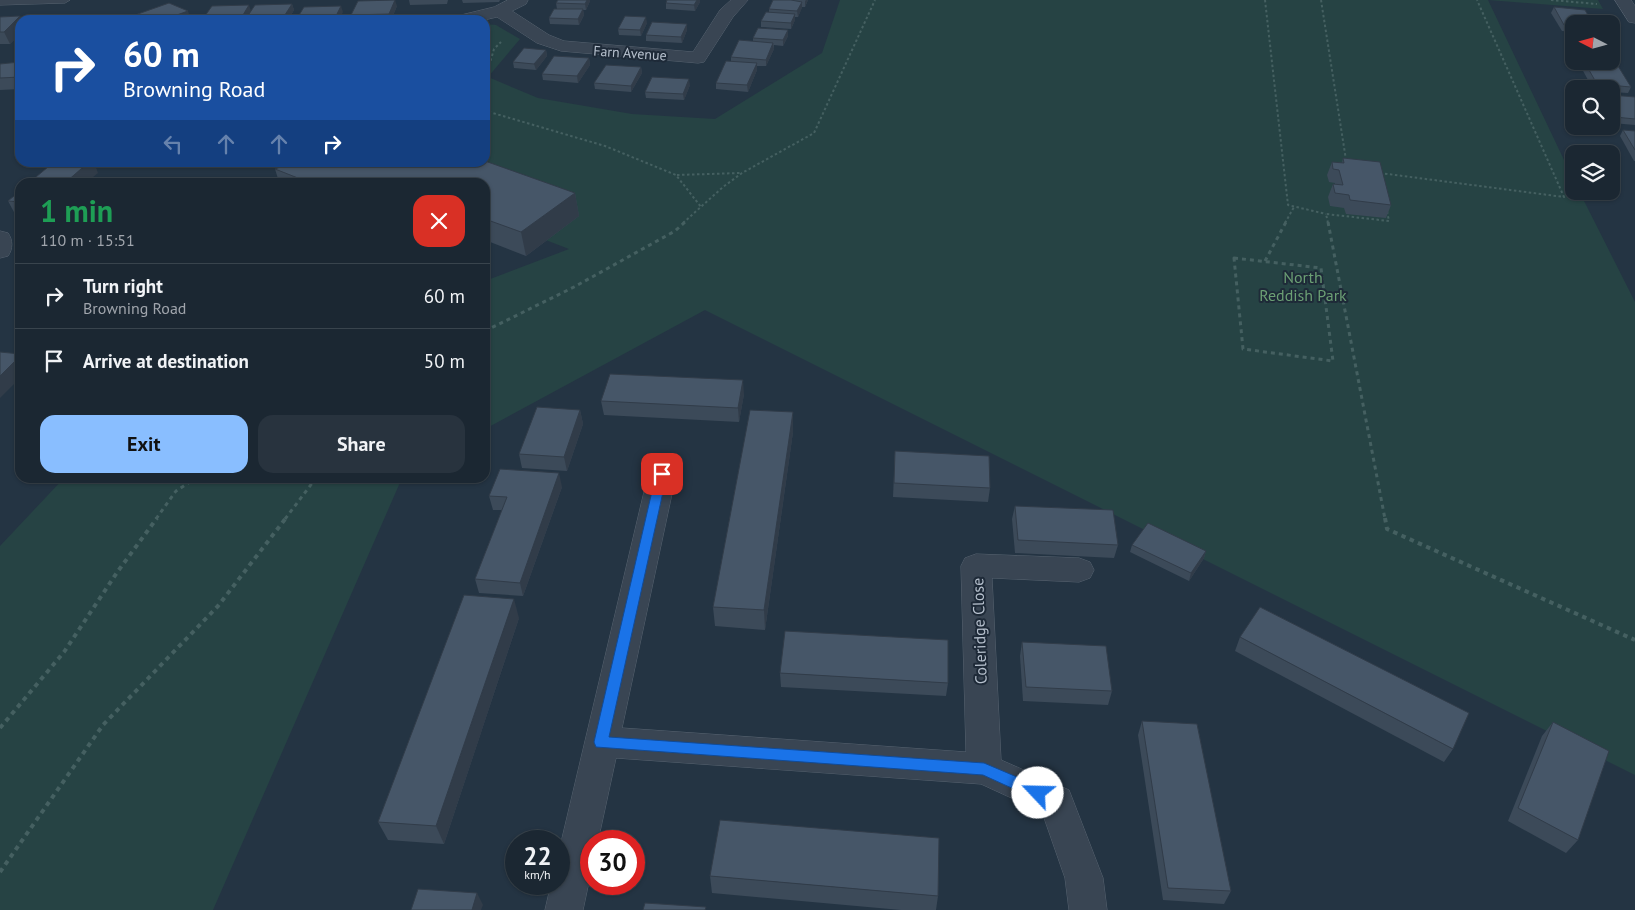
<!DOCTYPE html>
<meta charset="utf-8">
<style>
:root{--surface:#1b2732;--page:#28333e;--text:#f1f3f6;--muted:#a0a5ac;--line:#39444d;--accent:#89beff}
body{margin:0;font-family:"PT Sans",sans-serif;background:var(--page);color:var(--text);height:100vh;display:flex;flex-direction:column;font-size:19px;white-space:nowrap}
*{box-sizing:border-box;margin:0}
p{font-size:16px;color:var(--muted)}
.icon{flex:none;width:28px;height:28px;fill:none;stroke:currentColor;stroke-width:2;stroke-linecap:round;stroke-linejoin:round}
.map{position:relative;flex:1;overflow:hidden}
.details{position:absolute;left:15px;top:178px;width:475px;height:305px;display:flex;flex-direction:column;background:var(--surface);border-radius:15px;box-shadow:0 1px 4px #0004,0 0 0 1px var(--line)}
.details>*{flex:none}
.hud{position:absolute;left:15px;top:15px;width:475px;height:152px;border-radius:15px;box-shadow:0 1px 4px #0004,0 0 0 1px var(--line);background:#1a4fa0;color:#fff;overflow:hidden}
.needle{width:32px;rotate:276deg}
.controls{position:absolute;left:1565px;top:15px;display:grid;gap:10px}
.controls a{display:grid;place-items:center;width:55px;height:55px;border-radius:10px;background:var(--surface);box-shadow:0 1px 4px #0004,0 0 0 1px var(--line);font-size:25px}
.speed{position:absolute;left:505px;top:830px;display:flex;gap:10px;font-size:25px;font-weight:700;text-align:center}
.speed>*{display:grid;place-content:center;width:65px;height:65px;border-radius:50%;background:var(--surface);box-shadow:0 1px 4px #0004,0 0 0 1px var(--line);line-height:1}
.speed small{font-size:12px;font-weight:400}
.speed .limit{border:8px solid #d22;background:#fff;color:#111}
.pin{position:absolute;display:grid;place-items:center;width:42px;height:42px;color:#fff;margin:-21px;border-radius:10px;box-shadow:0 2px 8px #0006}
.me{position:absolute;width:55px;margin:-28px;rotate:294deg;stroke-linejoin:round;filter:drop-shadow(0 0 4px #0008)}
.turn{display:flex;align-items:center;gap:18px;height:105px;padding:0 25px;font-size:22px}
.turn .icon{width:65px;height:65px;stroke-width:2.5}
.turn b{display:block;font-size:35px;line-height:42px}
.lanes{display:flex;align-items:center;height:48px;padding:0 25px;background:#0003;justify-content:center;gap:25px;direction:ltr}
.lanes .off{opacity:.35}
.round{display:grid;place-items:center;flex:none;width:52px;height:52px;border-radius:15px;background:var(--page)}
.summary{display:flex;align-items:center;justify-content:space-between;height:85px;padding:0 25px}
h1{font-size:30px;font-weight:600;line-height:38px;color:#1e9e55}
.primary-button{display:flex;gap:10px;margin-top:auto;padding:10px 25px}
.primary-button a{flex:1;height:58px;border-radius:15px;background:var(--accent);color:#111;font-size:20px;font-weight:600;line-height:58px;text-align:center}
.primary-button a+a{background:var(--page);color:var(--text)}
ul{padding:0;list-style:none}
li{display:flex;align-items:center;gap:15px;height:65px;padding:0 25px;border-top:1px solid var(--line)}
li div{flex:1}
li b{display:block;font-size:19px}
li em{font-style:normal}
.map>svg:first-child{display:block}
</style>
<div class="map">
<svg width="1635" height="910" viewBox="0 0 1635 910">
<rect width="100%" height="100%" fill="#243443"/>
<!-- green -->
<g fill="#264344">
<path d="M840 0H1598L1603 9 1488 0 1574 181V191H1579L1635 302V775L705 310 485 429V281L569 249 525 232 485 162V24L496 25 520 39 488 77 538 98 632 114 715 119 822 53Z"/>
<path d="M64 478H402L213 910H0V546Z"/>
</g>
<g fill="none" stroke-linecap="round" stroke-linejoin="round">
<!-- service casing -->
<g stroke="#576370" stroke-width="1">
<path id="service" d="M0 0H70L65 3 0 5Z"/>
</g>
<!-- minor casing -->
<g stroke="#576370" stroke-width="1">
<g id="minor">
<path d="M508 0H528L526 4 512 11 549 35 564 41 693 52 720 10 731 0H748L733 17 704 62 698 63 561 51 537 43 497 17 484 20H454L457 16 494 7Z"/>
<path d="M0 231 8 233C13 240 13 249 8 256L0 258Z"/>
<path d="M662 465 672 468 676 475 622 728 966 752 961 566 965 558 976 554 1079 558 1090 562 1094 570 1090 578 1079 582 992 578 1001 760 1069 790 1103 878 1107 910H1069L1065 878 1042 812 981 784 616 758 598 841H591V872L583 910H545L551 884H559V851L648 475 652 468Z"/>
</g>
</g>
<!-- tertiary casing -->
<g stroke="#576370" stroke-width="1">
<path id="tertiary" d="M1615 0H1631L1635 6V23L1629 22Z"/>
</g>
<!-- path-far2 -->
<g stroke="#456061" stroke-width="2" stroke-dasharray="2.5 2.5" stroke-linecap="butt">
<path d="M1265 0 1288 205 1326 214"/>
<path d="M1321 0 1346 160"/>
<path d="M1551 0 1597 4"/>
<path d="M485 80 494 49 501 42"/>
<path d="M485 109 486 111 605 146 676 175 701 207"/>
<path d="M1380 173 1564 197 1477 0"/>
<path d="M677 175 740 173"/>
<path d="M683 223 723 187 742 173 814 133 875 0"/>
<path d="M1285 223 1294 207"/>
<path d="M1328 223 1326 214 1389 221 1387 211"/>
</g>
<!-- path-far1 -->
<g stroke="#456061" stroke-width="3" stroke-dasharray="4 4" stroke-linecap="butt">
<path d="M1328 222 1385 519"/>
<path d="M1234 258 1321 268 1333 361 1243 349Z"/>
<path d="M1265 261 1286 222"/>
<path d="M485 331 574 287 675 231 685 222"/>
<path d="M156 519 176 491 196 478"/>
<path d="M285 519 316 478"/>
</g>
<!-- path -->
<g stroke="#456061" stroke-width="4" stroke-dasharray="4.5 4.5" stroke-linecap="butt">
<path d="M1385 518 1387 529 1635 640"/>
<path d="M0 728 64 652 118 571 157 518"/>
<path d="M0 872 103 725 218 606 286 518"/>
</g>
<!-- service -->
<use href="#service" fill="#394553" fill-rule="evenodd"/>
<!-- minor -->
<use href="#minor" fill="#394553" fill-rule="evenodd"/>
<!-- tertiary -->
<use href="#tertiary" fill="#394553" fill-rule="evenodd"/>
</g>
<!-- wall -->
<g fill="#3c4a59">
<path d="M409 0H448L447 4 410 5Z"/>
<path d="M462 0H500L499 2 463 3Z"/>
<path d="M667 0H700V2L695 11 666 9V3Z"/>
<path d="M773 0H808L805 7H802L798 17H795V20L791 29 761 27V21L769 12V9Z"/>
<path d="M590 1 586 10H583L584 15 579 25 550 24 549 18 557 9 556 3Z"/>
<path d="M292 4 294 10 288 20H202Z"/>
<path d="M397 6 391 20H352L351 15Z"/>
<path d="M1554 7 1574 24V32L1562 31 1551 13Z"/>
<path d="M135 15 190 17 183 20H137Z"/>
<path d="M20 16 22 20H20V34L10 44H0V17Z"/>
<path d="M647 23 641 36 619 35 618 29Z"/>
<path d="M687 24V30L682 43 646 41V35Z"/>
<path d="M1571 34H1574V50L1568 40Z"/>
<path d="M788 36 783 46 774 45V49L766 66H757V70L748 92 716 89V83L731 62V57L753 41V38Z"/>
<path d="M546 50 547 56 536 70 514 68 513 62Z"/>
<path d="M1611 50 1615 56 1612 62 1600 61H1611Z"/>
<path d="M589 58 590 65 578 83 543 80 542 74Z"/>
<path d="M20 62V89L0 90V64Z"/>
<path d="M1585 63 1631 87 1628 93 1611 92V89H1593L1582 69Z"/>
<path d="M641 67 642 73 631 92 595 89 594 83Z"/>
<path d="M690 85 684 100 646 98 645 92Z"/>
<path d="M1611 95 1635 97V125L1612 123 1611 122Z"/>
<path d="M1623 130 1635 131V161H1634L1620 136Z"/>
<path d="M1343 158 1391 205 1386 218 1346 214 1344 208 1330 206 1328 197 1333 184H1335V183L1329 182 1327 175 1332 162 1342 163Z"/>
<path d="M485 161 575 193 579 216 526 256 485 240V182H279L275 169 293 162H485Z"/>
<path d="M20 191V214H15L8 201Z"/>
<path d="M744 394 739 422 604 415 601 401Z"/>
<path d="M580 410 583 424 567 471 522 468 519 454Z"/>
<path d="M793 412V432L765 630 715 626 713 607Z"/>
<path d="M895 451 990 488 988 502 893 497Z"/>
<path d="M562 487 523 596 479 593 475 579 502 510H493L489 496Z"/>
<path d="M1015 506 1118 545 1114 558 1015 553 1012 519Z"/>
<path d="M1132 545 1206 551 1204 558 1189 581 1130 552Z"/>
<path d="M519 618 444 844 388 840 378 822Z"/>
<path d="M1240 637 1453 749 1444 762 1235 651Z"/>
<path d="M1022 642 1112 691 1108 705 1023 701 1020 656Z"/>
<path d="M780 673 948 683 946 696 781 687Z"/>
<path d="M1142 721 1231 891 1224 904 1163 900 1138 735Z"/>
<path d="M1553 722 1578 840 1566 853 1508 821 1542 736Z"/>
<path d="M710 876 938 896 936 910H901L712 893Z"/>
</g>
<!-- shaded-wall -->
<g fill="#313c49">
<path d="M395 0 397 6 391 20 389 14Z"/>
<path d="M587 0H590V1L586 10 585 4Z"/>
<path d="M697 0H700V2L695 11 694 5Z"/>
<path d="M806 0H808L805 7V1Z"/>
<path d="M802 2V8L798 17 797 11Z"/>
<path d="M292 4 294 10 288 20H284L283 18Z"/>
<path d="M249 5 251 11 245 20H240Z"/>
<path d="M341 6 343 12 339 20H334Z"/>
<path d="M583 9 584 15 579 25 578 19Z"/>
<path d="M188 11 190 17 183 20H163Z"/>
<path d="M795 14V20L791 29V23Z"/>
<path d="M20 16 22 20H20V34L10 44 4 32Z"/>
<path d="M646 17 647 23 641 36 640 30Z"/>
<path d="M687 24V30L682 43 681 37Z"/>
<path d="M788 30V36L783 46V40Z"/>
<path d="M773 43 774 49 766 66V60Z"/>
<path d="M546 50 547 56 536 70 534 64Z"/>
<path d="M589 58 590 65 578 83 577 76Z"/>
<path d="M757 63V70L748 92 747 85Z"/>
<path d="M641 67 642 73 631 92V86Z"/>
<path d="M689 79 690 85 684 100 683 94Z"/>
<path d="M89 162H94L98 173 87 182H66Z"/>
<path d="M575 193 579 216 526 256 521 232Z"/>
<path d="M20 356V378L0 398V376Z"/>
<path d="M743 380 744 394 739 422 738 408Z"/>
<path d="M580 410 583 424 567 471 564 457Z"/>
<path d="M793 412V432L765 630 764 610Z"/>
<path d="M559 473 562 487 523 596 520 583Z"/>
<path d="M1206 551 1204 558 1189 581 1191 573Z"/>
<path d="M514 599 519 618 444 844 436 826Z"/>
<path d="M477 893 483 905 481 910H472Z"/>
</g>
<!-- building -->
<g fill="#465668" stroke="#313c49">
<path d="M395 0 389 14 351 15 358 1Z"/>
<path d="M558 0H587L585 4 556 3Z"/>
<path d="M667 0H697L694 5 666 3Z"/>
<path d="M773 0H791L802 2 797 11 769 9Z"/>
<path d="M169 3 188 11 163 20H145L135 15Z"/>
<path d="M292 4 283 18 245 20 255 5Z"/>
<path d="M249 5 240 20H202L212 6Z"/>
<path d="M341 6 334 20H296L304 7Z"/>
<path d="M1554 7 1585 10 1593 24H1574V26L1564 25Z"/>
<path d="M554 9H583L578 19 549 18Z"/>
<path d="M766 12 795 14 791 23 761 21Z"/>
<path d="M20 16 4 32H0V17Z"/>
<path d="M625 16 646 17 640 30 618 29Z"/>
<path d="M652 22 687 24 681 37 646 35Z"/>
<path d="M758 28 788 30 783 40 753 38Z"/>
<path d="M739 40 773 43 766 60 731 57Z"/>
<path d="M524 48 546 50 534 64 513 62Z"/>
<path d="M1611 50 1615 56H1611Z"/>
<path d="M554 56 589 58 577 76 542 74Z"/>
<path d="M726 61 757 63 747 85 716 83Z"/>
<path d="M20 62V77L0 78V64Z"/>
<path d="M1585 63 1618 66 1631 87 1597 84Z"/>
<path d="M606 65 641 67 631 86 594 83Z"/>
<path d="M652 77 689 79 683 94 645 92Z"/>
<path d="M1611 95 1635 97V119L1615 117 1611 110Z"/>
<path d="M1623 130 1635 131V150Z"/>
<path d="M1343 158 1380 162 1391 205 1350 200 1349 195 1335 193 1333 184 1343 185 1339 170 1333 169 1332 162 1344 163Z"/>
<path d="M485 161 575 193 521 232 485 219V182H308L275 169 293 162H485Z"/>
<path d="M54 162H89L66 182H30Z"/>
<path d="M20 191V202L8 201Z"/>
<path d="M0 352 20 354V356L0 376Z"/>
<path d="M610 374 743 380 738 408 601 401Z"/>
<path d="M537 407 580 410 564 457 519 454Z"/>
<path d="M750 410 793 412 764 610 713 607Z"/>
<path d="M895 451 989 456 990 488 894 483Z"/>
<path d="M500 469 559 473 520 583 475 579 507 497 489 496Z"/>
<path d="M1015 506 1113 510 1118 545 1018 540Z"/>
<path d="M1148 523 1206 551 1191 573 1132 545Z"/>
<path d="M464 595 514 599 436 826 378 822Z"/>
<path d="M1260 607 1469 713 1453 749 1240 637Z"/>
<path d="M785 631 948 640V683L780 673Z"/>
<path d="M1022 642 1106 646 1112 691 1026 687Z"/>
<path d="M1142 721 1197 724 1231 891 1168 888Z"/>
<path d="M1553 722 1609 751 1578 840 1518 808Z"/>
<path d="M720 820 939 838 938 896 710 876Z"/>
<path d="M418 889 477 893 472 910H411Z"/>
<path d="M645 903 706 907 705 910H643Z"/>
</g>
<!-- route -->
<path fill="#1a73e8" stroke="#114b97" d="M662 470 667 474 609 737 984 763 1043 788 1045 793 1043 798 1038 800 983 775 596 747 594 742 656 474Z"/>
<g text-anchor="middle" stroke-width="4" stroke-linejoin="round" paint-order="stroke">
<!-- far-street labels -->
<g font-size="14" fill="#b6c0cd" stroke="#1e2a38">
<text transform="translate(630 53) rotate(4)" y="5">Farn Avenue</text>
</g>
<!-- park labels -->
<g font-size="16" fill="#6b9f74" stroke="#1e2a38">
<text x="1303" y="283">North<tspan x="1303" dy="18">Reddish Park</tspan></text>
</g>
<!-- street labels -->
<g font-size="16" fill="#b6c0cd" stroke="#1e2a38">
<text transform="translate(979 631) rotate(-92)" y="6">Coleridge Close</text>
</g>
</g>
</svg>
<div class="controls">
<a><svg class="needle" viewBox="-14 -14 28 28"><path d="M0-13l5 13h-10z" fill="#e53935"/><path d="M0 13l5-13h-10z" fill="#a0a5ac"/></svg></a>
<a><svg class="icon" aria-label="search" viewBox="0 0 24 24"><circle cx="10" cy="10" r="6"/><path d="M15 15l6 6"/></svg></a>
<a><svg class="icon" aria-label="layers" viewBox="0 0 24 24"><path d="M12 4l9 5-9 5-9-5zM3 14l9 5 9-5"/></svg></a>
</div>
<div class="speed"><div>22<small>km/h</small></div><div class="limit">30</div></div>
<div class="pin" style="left:662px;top:474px;background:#d93025"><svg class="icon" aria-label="arrive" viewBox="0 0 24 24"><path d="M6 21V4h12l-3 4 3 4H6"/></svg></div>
<svg class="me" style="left:1038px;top:793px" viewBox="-20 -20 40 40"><circle r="19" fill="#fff"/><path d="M0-13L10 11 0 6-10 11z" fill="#1a73e8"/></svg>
<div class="hud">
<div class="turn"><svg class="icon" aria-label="right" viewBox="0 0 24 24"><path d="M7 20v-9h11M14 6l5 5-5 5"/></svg><div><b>60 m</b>Browning Road</div></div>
<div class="lanes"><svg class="icon off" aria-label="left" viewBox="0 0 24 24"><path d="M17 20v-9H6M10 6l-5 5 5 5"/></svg><svg class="icon off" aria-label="ahead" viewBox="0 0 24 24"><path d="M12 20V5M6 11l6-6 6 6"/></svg><svg class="icon off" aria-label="ahead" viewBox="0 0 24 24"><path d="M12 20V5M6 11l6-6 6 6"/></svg><svg class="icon" aria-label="right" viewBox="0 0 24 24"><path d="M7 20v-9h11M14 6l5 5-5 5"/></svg></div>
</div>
<section class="details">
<div class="summary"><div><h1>1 min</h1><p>110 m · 15:51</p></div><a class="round" style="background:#d93025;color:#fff"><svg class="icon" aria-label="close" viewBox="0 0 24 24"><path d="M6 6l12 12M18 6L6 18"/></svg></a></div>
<ul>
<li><svg class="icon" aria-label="right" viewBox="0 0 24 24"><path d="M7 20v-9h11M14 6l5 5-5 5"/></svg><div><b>Turn right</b><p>Browning Road</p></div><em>60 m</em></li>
<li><svg class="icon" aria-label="arrive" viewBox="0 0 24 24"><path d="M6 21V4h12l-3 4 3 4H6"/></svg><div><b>Arrive at destination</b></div><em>50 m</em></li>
</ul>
<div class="primary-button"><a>Exit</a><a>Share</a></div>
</section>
</div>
